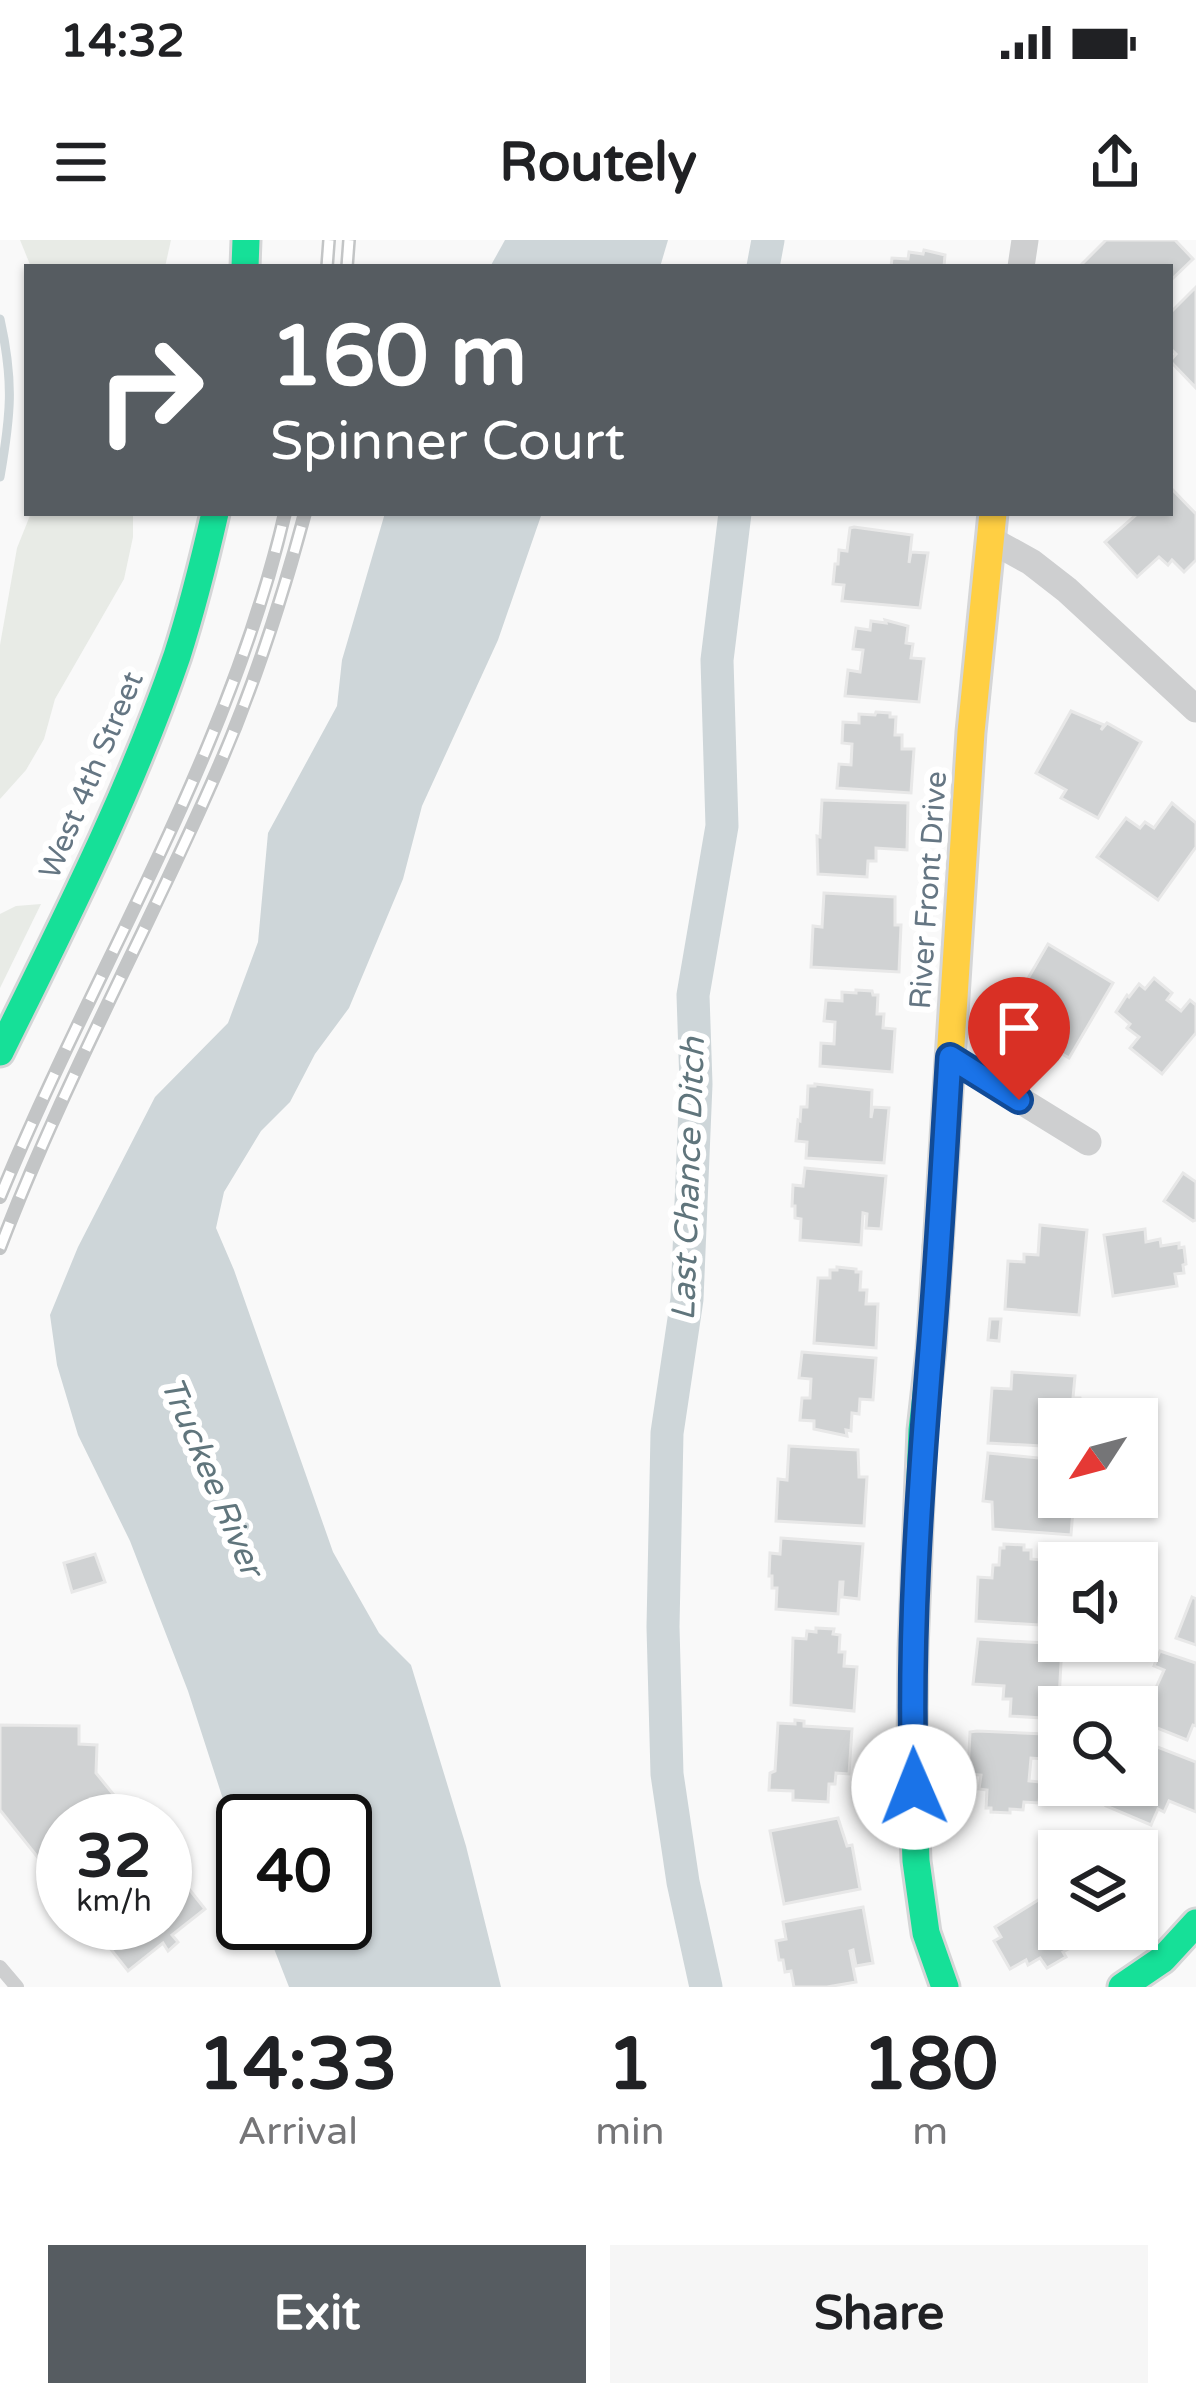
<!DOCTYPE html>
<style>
:root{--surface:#fff;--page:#f6f6f6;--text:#202124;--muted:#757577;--accent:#565c61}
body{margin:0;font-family:"Varela Round",sans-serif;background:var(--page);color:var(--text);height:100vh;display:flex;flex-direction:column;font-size:45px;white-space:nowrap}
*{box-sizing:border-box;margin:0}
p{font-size:39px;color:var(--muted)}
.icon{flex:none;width:66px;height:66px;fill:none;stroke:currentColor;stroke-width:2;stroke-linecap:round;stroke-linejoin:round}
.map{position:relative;height:1747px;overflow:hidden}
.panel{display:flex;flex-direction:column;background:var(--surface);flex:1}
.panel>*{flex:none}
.top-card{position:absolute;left:24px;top:24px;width:1149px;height:252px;border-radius:0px;box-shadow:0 3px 9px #0004;background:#565c61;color:#fff;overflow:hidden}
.needle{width:78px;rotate:234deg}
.tools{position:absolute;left:1038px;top:1158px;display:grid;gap:24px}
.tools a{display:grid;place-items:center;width:120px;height:120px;border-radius:0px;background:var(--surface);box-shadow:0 3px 9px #0004;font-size:60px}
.speed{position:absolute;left:36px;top:1554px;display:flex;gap:24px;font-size:60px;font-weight:700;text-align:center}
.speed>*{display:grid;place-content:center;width:156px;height:156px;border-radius:50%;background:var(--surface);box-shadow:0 3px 9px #0004;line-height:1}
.speed small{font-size:30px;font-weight:400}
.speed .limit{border:6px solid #111;border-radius:18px;background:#fff;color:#111}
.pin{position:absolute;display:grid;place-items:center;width:102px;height:102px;color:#fff;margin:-123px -51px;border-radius:50% 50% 50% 0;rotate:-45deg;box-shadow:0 0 12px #0007}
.pin .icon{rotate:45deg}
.me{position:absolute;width:132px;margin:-66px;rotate:359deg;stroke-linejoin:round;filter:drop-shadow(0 0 9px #0008)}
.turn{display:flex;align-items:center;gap:42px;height:252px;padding:0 48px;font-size:54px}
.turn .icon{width:156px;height:156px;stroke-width:2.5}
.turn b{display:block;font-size:84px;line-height:102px}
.eta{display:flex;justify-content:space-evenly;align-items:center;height:204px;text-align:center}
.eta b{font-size:72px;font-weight:700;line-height:84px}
.primary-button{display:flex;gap:24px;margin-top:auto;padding:24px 48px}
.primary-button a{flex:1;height:138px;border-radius:0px;background:var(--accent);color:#fff;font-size:48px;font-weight:700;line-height:138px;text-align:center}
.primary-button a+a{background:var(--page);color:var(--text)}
.status{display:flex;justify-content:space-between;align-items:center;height:84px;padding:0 60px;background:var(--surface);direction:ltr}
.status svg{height:33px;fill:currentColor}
header{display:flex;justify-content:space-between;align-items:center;height:156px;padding:0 48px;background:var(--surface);font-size:54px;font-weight:700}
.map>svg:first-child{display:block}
</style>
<div class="status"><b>14:32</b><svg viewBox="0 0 49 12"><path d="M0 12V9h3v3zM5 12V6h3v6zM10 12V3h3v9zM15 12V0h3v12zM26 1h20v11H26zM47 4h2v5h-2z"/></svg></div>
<header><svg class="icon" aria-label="menu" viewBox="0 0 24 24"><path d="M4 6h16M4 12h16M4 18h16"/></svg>Routely<svg class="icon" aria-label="share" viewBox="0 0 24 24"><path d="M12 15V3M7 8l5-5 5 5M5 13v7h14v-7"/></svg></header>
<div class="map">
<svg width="1196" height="1747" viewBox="0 0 1196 1747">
<rect width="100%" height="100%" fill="#f9f9f9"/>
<!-- green -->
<g fill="#e8ebe6">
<path d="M20 0H171L165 27H31Z"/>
<path d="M31 273H133V297L124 339 55 459 44 499 26 530 0 559V405L17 308Z"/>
<path d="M41 664 0 748V674L16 666Z"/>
</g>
<!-- water -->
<g fill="#ced6d9">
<path d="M505 0H668L660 27H490Z"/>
<path d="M385 273H542L498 400 422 566 403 639 349 768 315 814 290 862 261 891 224 952 216 988 234 1030 333 1312 379 1393 411 1425 466 1606 501 1747H289L264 1683H345V1581H243V1621L188 1451 130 1301 78 1195 57 1125 50 1075 78 1007 155 857 228 783 258 702 268 593 337 466 342 420Z"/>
</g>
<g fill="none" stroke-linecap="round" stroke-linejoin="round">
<!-- stream -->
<path stroke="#ced6d9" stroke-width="9" d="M0 79C14 142 11 174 0 237"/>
<!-- canal -->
<g stroke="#ced6d9" stroke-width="33">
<path d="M763 27 768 0"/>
<path d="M706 1747 683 1642 667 1534 663 1387 667 1193 687 1059 696 844 693 755 722 586 717 420 735 273"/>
</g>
</g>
<!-- building -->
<g fill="#d0d2d3" stroke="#e8e8e8" stroke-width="3">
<path d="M1106 0H1175L1193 19 1170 41V27H1079Z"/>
<path d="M924 10 945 15 944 27H891L892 18 908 19 909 12 923 14Z"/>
<path d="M1196 47V148L1170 121 1176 114 1170 108V73Z"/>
<path d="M1170 247 1196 274V320L1184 332 1172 320 1168 325 1159 317 1137 337 1105 302 1138 273H1170Z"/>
<path d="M854 287 912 295 909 323 911 312 928 313 920 368 842 361 844 345 833 344 835 324H838L839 310 847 311 850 288Z"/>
<path d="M885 380 908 386 906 403 913 404 911 418 924 419 919 462 845 456 848 430 860 432 863 410 853 409 856 388 870 390 871 381 886 383Z"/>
<path d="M1071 471 1104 485 1101 490 1107 483 1141 502 1098 578 1061 558 1066 550 1036 533Z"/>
<path d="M876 472 890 473V477H896L895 495H902V509H914L911 553 837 548 839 524 851 525 852 504 842 503 843 482 859 483V474L875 475Z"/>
<path d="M822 560 908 563 907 610 876 608V621H868L867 637 818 634 817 596 820 597Z"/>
<path d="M1172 563 1196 583V607L1158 660 1097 617 1126 578 1140 588 1145 582 1154 588Z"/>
<path d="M824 653 895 657V685H901L899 732 811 727 813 686 822 687Z"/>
<path d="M1048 704 1113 743 1069 818 1040 801 1056 775 1035 762 1038 756 1023 747Z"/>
<path d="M1154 738 1172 753 1167 760 1181 771 1190 760 1196 765V793L1162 834 1130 808 1139 797 1127 788 1130 784 1116 772 1127 755 1129 757 1139 744 1145 749Z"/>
<path d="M856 750 872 751 873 755H878L877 774H884L883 788 895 789 892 832 820 826 821 803 834 804 835 782 824 781 826 760 842 761V752L856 753Z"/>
<path d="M815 844 872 850 871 878 873 867 889 868 884 923 806 918 807 902 796 901 798 880 800 881 801 867H807L808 846H815Z"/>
<path d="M805 928 886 936 881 989 866 988 867 974 863 973 861 1005 800 1000 801 979 795 978V966H792L793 945 803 946Z"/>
<path d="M1183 933 1196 942V980L1193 981 1164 961Z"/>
<path d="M1040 985 1087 990 1079 1075 1005 1069 1008 1021 1024 1022V1014L1038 1015Z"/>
<path d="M1145 989 1146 1002 1160 999 1161 1006 1179 1003V1008L1184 1007 1186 1024 1183 1025 1184 1033 1175 1034 1177 1046 1113 1056 1104 995Z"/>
<path d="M837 1027 856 1029V1032H861L860 1050H867L866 1064H878L876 1108 814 1103 818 1038H830V1030H837Z"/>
<path d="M990 1079H1001L999 1101 988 1100Z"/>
<path d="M802 1112 876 1118 873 1160 860 1159 859 1174 852 1173 851 1191 846 1190 847 1196 814 1189V1181L800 1180 802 1158H810L811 1139 799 1138Z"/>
<path d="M1012 1132 1075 1136 1073 1158H1080L1082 1179H1059V1207L988 1203 992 1148 1011 1149Z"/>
<path d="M789 1206 858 1210 859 1237H867L864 1286 776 1281 778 1239 787 1240Z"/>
<path d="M988 1213 1059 1220V1257H1074L1071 1295 993 1289 992 1262 983 1261Z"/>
<path d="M781 1298 863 1304 859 1359 842 1357 843 1342H840L838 1374 776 1369 777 1348H772V1336H769L770 1313 780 1314Z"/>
<path d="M1004 1304 1024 1305V1310H1031V1319L1042 1320 1039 1385 976 1381 978 1337 992 1338 993 1325H999L1000 1308H1004Z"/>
<path d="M95 1314 105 1342 72 1352 64 1323Z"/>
<path d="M1192 1357 1196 1359V1405L1176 1398Z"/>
<path d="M816 1388 834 1389 833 1394 840 1395 839 1412H845L844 1426 857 1427 854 1471 791 1465 793 1398 806 1399 807 1391 816 1392Z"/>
<path d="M978 1399 1062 1404 1058 1479 1010 1476 1011 1459H1003L1004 1446 973 1444Z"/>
<path d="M1160 1411 1196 1423V1486L1193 1485 1187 1500 1142 1482 1143 1479 1137 1476 1140 1460 1149 1463 1164 1430 1154 1426Z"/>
<path d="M795 1480 804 1481V1486L852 1489 849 1534 836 1533 835 1544H829L828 1562 793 1560V1551L769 1550 770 1533 775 1531 778 1483 795 1484Z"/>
<path d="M0 1485 79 1486V1504L97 1505 96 1533 135 1581H63V1649L0 1570Z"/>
<path d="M977 1491 1045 1494 1044 1519 1031 1518 1029 1541 1041 1542 1039 1563 1024 1562 1023 1570 1010 1569V1573L991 1572V1568H986L987 1550 979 1549 981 1535 968 1534 970 1492Z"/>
<path d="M1137 1499 1196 1522V1572L1169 1561 1164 1572 1158 1569 1151 1585 1106 1566 1113 1545H1137Z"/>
<path d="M838 1578 847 1606 852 1605 860 1649 784 1664 770 1591Z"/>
<path d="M1137 1615 1142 1623 1146 1621 1154 1636 1150 1638 1152 1643 1138 1651 1141 1656 1137 1658Z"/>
<path d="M165 1619 205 1669 172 1695 178 1702 168 1711 163 1703 128 1731 90 1683H165Z"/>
<path d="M1051 1652 1059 1667V1689H1073L1081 1702 1063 1712 1066 1717 1047 1728 1040 1718 1028 1725 1026 1720 1010 1729 994 1701 1001 1697 995 1687Z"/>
<path d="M863 1667 873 1723 856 1726 853 1710 850 1711 856 1742 827 1747H794L791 1731 785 1732 783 1720H779L776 1701 786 1699 783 1682Z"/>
</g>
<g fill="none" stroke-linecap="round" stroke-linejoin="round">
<!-- fast casing -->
<g stroke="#d5d6d7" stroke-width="33">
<g id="fast">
<path d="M245 27 246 0"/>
<path d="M0 812C64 682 130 553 177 416 192 369 204 321 215 273"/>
<path d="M938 1007 931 1110 922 1190 913 1410 912 1510 916 1621 926 1693 945 1747"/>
<path d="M1122 1747 1163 1719 1196 1683"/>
</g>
</g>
<!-- slow casing -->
<g stroke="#d5d6d7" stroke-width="33">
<path id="slow" d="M938 1007 971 492 993 273"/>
</g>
<!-- lane -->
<path stroke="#cecfd0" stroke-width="14" d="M0 1727 17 1747"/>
<!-- street -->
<g stroke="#cecfd0" stroke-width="27">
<path d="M1021 27 1025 0"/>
<path d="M991 300 1031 322 1067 350 1196 469"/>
<path d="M950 817 1088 902"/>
</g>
<!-- fast -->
<use href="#fast" stroke="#16e098" stroke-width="27"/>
<!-- slow -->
<use href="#slow" stroke="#ffcf43" stroke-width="27"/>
<!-- rail casing -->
<g stroke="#c3c5c6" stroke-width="14">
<g id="rail">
<path d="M327 27 329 0"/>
<path d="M347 27 349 0"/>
<path d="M0 957C94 729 229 515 285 273"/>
<path d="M0 1008C63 842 150 687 220 524 255 443 282 359 305 273"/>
</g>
</g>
<!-- rail -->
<use href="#rail" stroke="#fff" stroke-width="9" stroke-dasharray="27" stroke-linecap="butt"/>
</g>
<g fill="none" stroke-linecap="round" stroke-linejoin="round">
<!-- route casing -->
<g stroke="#114b97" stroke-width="30">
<path id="route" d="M914 1547C909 1401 919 1255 931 1109 939 1012 944 914 950 817L1019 860"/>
</g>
<!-- route -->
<use href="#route" stroke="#1a73e8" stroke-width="21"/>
</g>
<g text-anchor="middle" stroke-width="12" stroke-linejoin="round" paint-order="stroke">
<!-- street labels -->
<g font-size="30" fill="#657683" stroke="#fff">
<text transform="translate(91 535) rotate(-67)" y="10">West 4th Street</text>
<text transform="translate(928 650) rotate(-86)" y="10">River Front Drive</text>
</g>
<!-- water labels -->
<g font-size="33" font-style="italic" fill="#60757c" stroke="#fff">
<text transform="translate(687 939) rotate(-88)" y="12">Last Chance Ditch</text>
<text transform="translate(213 1236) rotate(67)" y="12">Truckee River</text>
</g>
</g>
</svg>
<div class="tools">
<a><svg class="needle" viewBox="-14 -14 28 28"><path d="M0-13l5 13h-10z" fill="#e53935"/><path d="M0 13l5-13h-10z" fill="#757577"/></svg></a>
<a><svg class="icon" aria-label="sound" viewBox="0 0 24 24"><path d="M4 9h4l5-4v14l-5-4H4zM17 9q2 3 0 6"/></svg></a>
<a><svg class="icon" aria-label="search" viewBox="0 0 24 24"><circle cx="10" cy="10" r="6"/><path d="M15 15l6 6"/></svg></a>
<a><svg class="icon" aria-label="layers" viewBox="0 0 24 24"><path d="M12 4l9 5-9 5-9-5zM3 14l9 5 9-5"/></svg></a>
</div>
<div class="speed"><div>32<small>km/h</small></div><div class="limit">40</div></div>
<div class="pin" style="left:1019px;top:860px;background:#d93025"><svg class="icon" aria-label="arrive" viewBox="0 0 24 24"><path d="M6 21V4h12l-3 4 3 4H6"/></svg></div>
<svg class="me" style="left:914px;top:1547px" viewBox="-20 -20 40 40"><circle r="19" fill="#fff"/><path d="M0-13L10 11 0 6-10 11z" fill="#1a73e8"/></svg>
<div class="top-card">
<div class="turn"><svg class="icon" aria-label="right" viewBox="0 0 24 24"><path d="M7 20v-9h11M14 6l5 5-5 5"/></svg><div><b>160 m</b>Spinner Court</div></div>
</div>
</div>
<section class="panel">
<div class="eta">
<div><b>14:33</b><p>Arrival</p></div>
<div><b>1</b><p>min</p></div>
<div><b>180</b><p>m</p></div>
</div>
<div class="primary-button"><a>Exit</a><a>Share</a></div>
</section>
